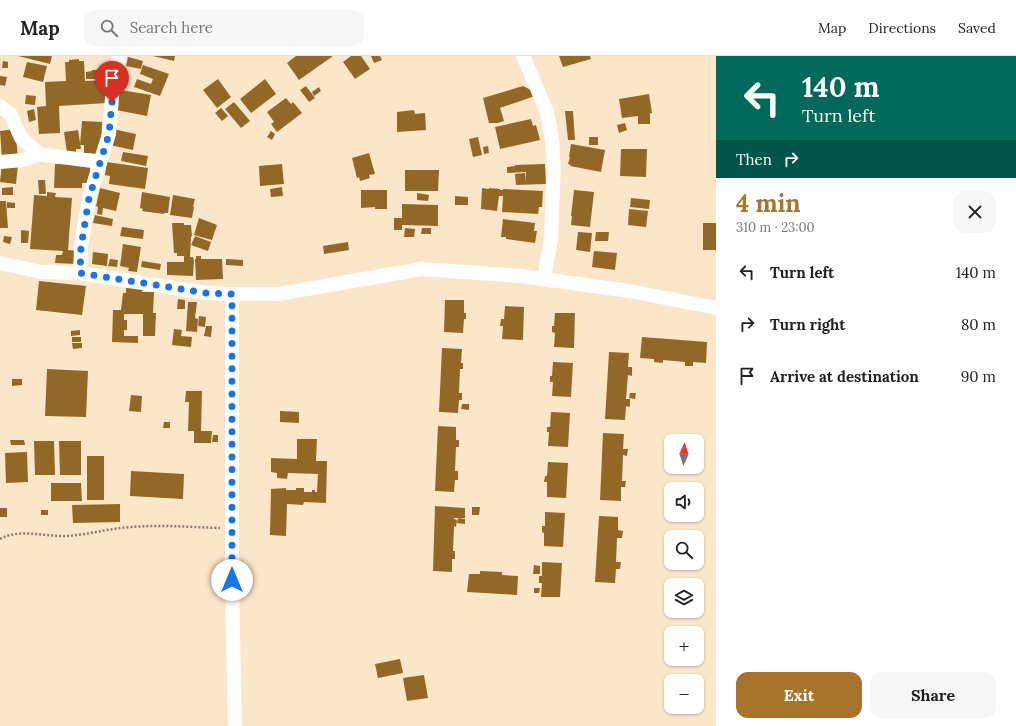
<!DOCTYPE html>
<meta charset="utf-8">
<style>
:root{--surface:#fff;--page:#f6f6f6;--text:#222;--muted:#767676;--line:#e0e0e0;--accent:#a6752b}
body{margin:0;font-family:Lora,serif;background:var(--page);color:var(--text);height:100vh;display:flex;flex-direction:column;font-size:15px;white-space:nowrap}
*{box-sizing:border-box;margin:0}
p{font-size:13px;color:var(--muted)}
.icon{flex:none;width:22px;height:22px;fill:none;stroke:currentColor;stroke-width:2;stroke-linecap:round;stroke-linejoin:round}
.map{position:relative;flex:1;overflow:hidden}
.sheet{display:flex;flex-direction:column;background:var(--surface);width:300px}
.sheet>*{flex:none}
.top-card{background:#00695c;color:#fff;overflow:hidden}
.needle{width:26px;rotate:3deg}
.tools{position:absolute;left:664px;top:378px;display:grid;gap:8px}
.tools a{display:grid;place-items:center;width:40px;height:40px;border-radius:8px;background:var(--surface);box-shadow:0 1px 3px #0004;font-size:20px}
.pin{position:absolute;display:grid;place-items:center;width:34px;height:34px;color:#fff;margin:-41px -17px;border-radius:50% 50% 50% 0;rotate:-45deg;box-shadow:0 0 4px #0007}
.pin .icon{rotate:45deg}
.me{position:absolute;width:44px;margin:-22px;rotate:0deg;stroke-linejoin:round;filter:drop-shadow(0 0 3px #0008)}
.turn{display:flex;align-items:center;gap:14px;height:84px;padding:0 20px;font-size:18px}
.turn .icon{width:52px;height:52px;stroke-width:2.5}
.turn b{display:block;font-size:28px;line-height:34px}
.then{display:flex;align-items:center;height:38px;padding:0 20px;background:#0003;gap:8px;font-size:15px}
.round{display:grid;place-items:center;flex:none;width:42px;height:42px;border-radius:12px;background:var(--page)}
.head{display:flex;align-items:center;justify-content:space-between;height:68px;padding:0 20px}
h1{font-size:24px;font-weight:700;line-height:30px;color:var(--accent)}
.cta{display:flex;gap:8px;margin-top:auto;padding:8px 20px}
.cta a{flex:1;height:46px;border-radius:12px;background:var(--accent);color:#fff;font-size:16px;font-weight:700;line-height:46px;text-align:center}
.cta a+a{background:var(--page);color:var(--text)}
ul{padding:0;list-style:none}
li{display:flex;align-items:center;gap:12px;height:52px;padding:0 20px}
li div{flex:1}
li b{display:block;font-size:15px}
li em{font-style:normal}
header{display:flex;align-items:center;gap:24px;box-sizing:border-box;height:56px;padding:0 20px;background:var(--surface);border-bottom:1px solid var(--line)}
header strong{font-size:19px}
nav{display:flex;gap:22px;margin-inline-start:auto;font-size:14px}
.search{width:280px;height:36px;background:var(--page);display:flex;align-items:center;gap:10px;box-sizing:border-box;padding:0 14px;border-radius:12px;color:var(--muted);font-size:15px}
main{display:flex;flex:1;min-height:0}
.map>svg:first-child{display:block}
</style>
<header>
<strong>Map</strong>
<div class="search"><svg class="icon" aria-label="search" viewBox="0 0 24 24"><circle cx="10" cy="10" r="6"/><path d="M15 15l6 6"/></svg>Search here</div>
<nav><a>Map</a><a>Directions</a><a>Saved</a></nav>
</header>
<main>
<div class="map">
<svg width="716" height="670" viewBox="0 0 716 670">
<rect width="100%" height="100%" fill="#fbe6ca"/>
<!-- building -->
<g fill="#936827">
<path d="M18 0H52L50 8Z"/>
<path d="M153 0H175L174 5Z"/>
<path d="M296 0H333L299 24 287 7Z"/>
<path d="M351 0H361L370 13 355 23 343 6Z"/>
<path d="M371 0H380L382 4 374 7Z"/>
<path d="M559 0H590L591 3 563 11Z"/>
<path d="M128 1 143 5 141 13 126 10Z"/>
<path d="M79 3V5H84L85 25 106 24 107 47 59 50 60 77 39 78 37 51 46 50 45 26 66 25 65 6H69V4Z"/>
<path d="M3 5 8 6V12H2Z"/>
<path d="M27 6 47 10 43 26 23 21Z"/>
<path d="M143 9 169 18 160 40 134 31 137 23 151 28 153 23 140 18Z"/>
<path d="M92 14H101V23H86V16L92 15Z"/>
<path d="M0 20 7 21 5 30 0 29Z"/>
<path d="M218 23 231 41 217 52 203 34Z"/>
<path d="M265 23 276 38 251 57 240 43Z"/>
<path d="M306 30 315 42 309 46 300 34Z"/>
<path d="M523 30 533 35 535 40 500 52 504 65 498 67H489L483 42Z"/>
<path d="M319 31 321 35 314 40 312 36Z"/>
<path d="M121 34 151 39 147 60 116 54 117 35 121 36Z"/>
<path d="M649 38 652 57H650V68H638V60L622 62 619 43Z"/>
<path d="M26 39 36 40 35 49 25 48Z"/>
<path d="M286 42 291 48 293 46 302 57 277 76 271 68 274 66 267 56Z"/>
<path d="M234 46 250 65 241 72 225 53Z"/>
<path d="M221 52 228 60 222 65 215 57Z"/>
<path d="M34 53 36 64 29 66 27 55Z"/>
<path d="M414 54 415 58 425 57 426 74 397 76V56Z"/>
<path d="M565 55H573L575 84H568Z"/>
<path d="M531 63 533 70 536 69 540 84 500 93 495 71Z"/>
<path d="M82 65 102 66 101 98 84 97V89H80Z"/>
<path d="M625 67 627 74 619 77 617 69Z"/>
<path d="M15 73 18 101 2 103 0 75Z"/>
<path d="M113 73 136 78 133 94 110 89Z"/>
<path d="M78 74 81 93H76V96L67 97 64 76Z"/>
<path d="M271 75 275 78 272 84 267 81Z"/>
<path d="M478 81 482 99 473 101 469 83Z"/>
<rect x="589" y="81" width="9" height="8"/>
<path d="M571 88 605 94 601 116 570 110 571 109 568 108 570 101H569Z"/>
<path d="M488 90 489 97 484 98 483 91Z"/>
<path d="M621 93H647L646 121 620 120Z"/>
<path d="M123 96 148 100 146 110 121 105Z"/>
<path d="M369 97 375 118 369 119 370 122 360 125 359 121 357 122 352 102Z"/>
<path d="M107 106 148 112 145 133 109 128 110 120 105 119Z"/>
<path d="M2 107 18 109 16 128 0 126Z"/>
<path d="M55 108 90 109V127H82V132H54Z"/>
<path d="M282 108 284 128 260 130 259 110Z"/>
<path d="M545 108 546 128 516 129 515 118 525 117 526 126V116L507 117V111L515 110V109Z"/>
<path d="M405 114H439L438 135H405Z"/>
<path d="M38 124H45L46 138H39Z"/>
<path d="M13 131V139H2V132Z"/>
<path d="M282 131 283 140 271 141 270 133Z"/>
<path d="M100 132 120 137 116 155 103 152 102 159 97 158 98 151 96 150Z"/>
<path d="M482 132 489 133V132L500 133V134H503V133L543 135 542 151H539L538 158 502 156 503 140H499L497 155 481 153Z"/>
<path d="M361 134H387V153H375V151L361 152Z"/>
<path d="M574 134 594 136 590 171 571 169 572 160H571Z"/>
<path d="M47 136 56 137 55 141 72 142 68 194 77 195 76 208 55 207 56 199H62L63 195 30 193 34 139 47 140Z"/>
<path d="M142 136 170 141 168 157H164V158L142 155 143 153 140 152Z"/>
<path d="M417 137 429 139 428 145 417 144Z"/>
<path d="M173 139 195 143 193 151H194L192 162 170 159Z"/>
<path d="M455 140 468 141V149H455Z"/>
<path d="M631 142 650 144 649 153 630 151Z"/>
<path d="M0 145H6L8 172H0Z"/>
<path d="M7 146 15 147V152H7Z"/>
<path d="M402 148 438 149V170L402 169V174H394V162H402Z"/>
<path d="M629 153 648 155 646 171 628 169Z"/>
<path d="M95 159 113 163 112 170 93 167Z"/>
<path d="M199 162 217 169 212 184 194 179Z"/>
<path d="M503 163 535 167 534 175H537L535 187 506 183V181H501Z"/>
<path d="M172 167H184V169H191L192 180 191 181 190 201H193L194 205 193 220 167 219V206H184V200H177V197H174Z"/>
<rect x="703" y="167" width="13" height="27"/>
<path d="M122 171 144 174 143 183 120 180Z"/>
<path d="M405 172 415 173 414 181H404Z"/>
<path d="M422 172H431V178H421Z"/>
<path d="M21 174 29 175 28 187H21Z"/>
<path d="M578 176 592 177 590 196 576 194Z"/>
<path d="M596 176H609L608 185H595Z"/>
<path d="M4 180 12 181 10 188 3 186Z"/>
<path d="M195 180 211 186 208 195 191 189Z"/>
<path d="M348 186 349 194 324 198 323 190Z"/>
<path d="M123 188 141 191 137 216 128 215 129 212 120 210Z"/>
<path d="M594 195 617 197 615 214 592 211Z"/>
<path d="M93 196 108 198 107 210 92 208Z"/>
<path d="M196 200H201V203H222L223 223 196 224 195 203H196Z"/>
<path d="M110 203 118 204 117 211 108 210Z"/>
<path d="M226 203 243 204V210L226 209Z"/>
<path d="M142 205 161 208 160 214 141 211Z"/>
<path d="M39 225 86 230 82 259 36 254Z"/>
<path d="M126 232 143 233 142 236H154L153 257H156L155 280H143V258H124V264H127V274H124V280H138V287L112 286 113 254H121L123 237H126Z"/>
<path d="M178 243 185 244V253H177Z"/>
<path d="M445 244H464V257H466V263H464L463 277 444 276Z"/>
<path d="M188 246H197L195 262 198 263 197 276 186 275Z"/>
<path d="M505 250 524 251 523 284 502 283 503 270H500L501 263H504Z"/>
<path d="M555 257H575L574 292 554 291 555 277 552 276V270H554Z"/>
<path d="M199 260 206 261 205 271 198 270Z"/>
<path d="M206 270H212L211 281 204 280Z"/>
<path d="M174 273 182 274 181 280 192 281 191 291 172 289Z"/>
<path d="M80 274V279L71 280V275Z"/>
<rect x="72" y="281" width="9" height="5"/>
<path d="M642 281 707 286 706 307 693 306V310H685V306L663 304V307L654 306V303L640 302Z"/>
<path d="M72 287H82V292L73 293Z"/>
<path d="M442 292 462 293 461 307H463V313H460L459 337H462V344H459L458 357 439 356Z"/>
<path d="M609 296 629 297 628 311H632V320L628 319 626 343H630V351L626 350 625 364 605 363Z"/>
<path d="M553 306 573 307 571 341 552 340 553 326H550V320H552Z"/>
<path d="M47 313 88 315 86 361 45 360Z"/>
<path d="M12 323H22V329L12 330Z"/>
<path d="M186 335H202L201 375H212L211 387H194V375H188L189 346H185Z"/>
<path d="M630 337H636L635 343 629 342Z"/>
<path d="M131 339 142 340 141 356 129 355Z"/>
<path d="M462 348H469V354L461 353Z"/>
<path d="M280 355 299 356V367L280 366Z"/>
<path d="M551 356 570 357 568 391 548 390 549 376H547V371H550Z"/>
<path d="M164 366H170V372H163Z"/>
<path d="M438 370 456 371V384H459V391H456L455 415H458V424H455L454 436 435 435Z"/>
<path d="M603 377 624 378 623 393H628L627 400 623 399 622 425H626L625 431H621V445L600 444Z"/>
<path d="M213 379H218V386H212Z"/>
<path d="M297 383H317L316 405H327L326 447 304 446 303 449 287 448 286 480 270 479 271 433 286 432V434H296V432H304V436H312V434H315V436H317L318 418 288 417 287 423 277 422V417L271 416V402L297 403Z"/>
<path d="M10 384H24L25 389H11Z"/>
<path d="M34 385H54L55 419H35Z"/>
<path d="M59 385H81V419H60Z"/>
<path d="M27 396 28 426 6 427 5 397Z"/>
<rect x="87" y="400" width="17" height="44"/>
<path d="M548 406 568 407 566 442 547 441V426H544L545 420H547Z"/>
<path d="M131 415 184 418 183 443 130 440Z"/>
<path d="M51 427H81L82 445H51Z"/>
<path d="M120 448V466L73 467 72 449Z"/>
<path d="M435 450 465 452V462H454V463L457 464 456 471 454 470 453 495H455V503H452V516L433 515Z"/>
<path d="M472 451H480L479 459H472Z"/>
<rect x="0" y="452" width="7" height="9"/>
<rect x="41" y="454" width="7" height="5"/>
<path d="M545 456 565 457 563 491 544 490V477L542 476V470H545Z"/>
<path d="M599 460 618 461V474L623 475 622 482H617L616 506H621L620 513H616L615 527 595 526Z"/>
<path d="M458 462 465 463V468L457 467Z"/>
<path d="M542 506 562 507 560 541H541L542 527H539V520H542Z"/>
<path d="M534 509 540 510V518H533Z"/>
<path d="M480 515 502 516V519L518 520 517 539 467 536 469 518H480Z"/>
<path d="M534 532H540L539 537H534Z"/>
<path d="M400 603 403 617 378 622 375 608Z"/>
<path d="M424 619 428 642 407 645 403 622Z"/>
</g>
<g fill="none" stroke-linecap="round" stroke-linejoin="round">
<!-- path -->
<path stroke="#897b69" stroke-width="2.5" stroke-dasharray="2 2" stroke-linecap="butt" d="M0 483C20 472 45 481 67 480 85 479 103 474 121 472 154 468 187 471 220 472"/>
<!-- street -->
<g stroke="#fff" stroke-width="14">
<path d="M523 0 547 56 552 85 554 112 551 182 544 223"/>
<path d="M0 50 11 59 21 82 39 98 100 106"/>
<path d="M0 106 23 104 39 98"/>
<path d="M0 207 41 216 80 217 206 237 232 238H278L422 213 521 220 629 235 716 252"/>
<path d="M80 217 81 191 89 142 109 78 113 30 119 0"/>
<path d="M232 238V524L235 670"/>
</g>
</g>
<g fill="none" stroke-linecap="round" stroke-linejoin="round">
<!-- route -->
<path stroke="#1a73e8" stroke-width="7" stroke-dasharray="0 12.6" d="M112 46 109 78 89 142 81 191 80 217 206 237 232 238V524"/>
</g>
</svg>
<div class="tools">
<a><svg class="needle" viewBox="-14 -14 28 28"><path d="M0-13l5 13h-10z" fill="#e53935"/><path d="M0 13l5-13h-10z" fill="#767676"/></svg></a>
<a><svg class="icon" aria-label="sound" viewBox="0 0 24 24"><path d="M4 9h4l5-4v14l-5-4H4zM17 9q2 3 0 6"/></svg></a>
<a><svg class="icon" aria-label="search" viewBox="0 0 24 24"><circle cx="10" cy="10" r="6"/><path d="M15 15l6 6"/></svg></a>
<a><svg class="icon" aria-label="layers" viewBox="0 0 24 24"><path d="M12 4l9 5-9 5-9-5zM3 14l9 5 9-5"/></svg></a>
<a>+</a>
<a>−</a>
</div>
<div class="pin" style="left:112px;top:46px;background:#d93025"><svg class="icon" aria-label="arrive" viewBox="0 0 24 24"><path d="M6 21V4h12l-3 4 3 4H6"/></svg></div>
<svg class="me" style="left:232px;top:524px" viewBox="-20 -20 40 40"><circle r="19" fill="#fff"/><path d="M0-13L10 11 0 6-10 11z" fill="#1a73e8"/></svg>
</div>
<section class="sheet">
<div class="top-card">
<div class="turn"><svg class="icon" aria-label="left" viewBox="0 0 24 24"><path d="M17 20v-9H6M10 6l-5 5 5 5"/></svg><div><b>140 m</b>Turn left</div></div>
<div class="then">Then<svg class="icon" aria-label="right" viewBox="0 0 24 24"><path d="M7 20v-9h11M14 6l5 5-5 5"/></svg></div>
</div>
<div class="head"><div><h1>4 min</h1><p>310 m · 23:00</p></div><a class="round"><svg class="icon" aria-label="close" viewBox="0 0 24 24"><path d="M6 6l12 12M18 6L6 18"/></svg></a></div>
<ul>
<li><svg class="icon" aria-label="left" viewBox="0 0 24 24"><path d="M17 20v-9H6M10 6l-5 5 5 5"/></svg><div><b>Turn left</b></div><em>140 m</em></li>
<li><svg class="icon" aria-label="right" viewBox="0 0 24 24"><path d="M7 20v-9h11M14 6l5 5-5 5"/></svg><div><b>Turn right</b></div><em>80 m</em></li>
<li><svg class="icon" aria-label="arrive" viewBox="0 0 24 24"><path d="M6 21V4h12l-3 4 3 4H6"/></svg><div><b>Arrive at destination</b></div><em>90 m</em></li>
</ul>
<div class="cta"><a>Exit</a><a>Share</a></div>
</section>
</main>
